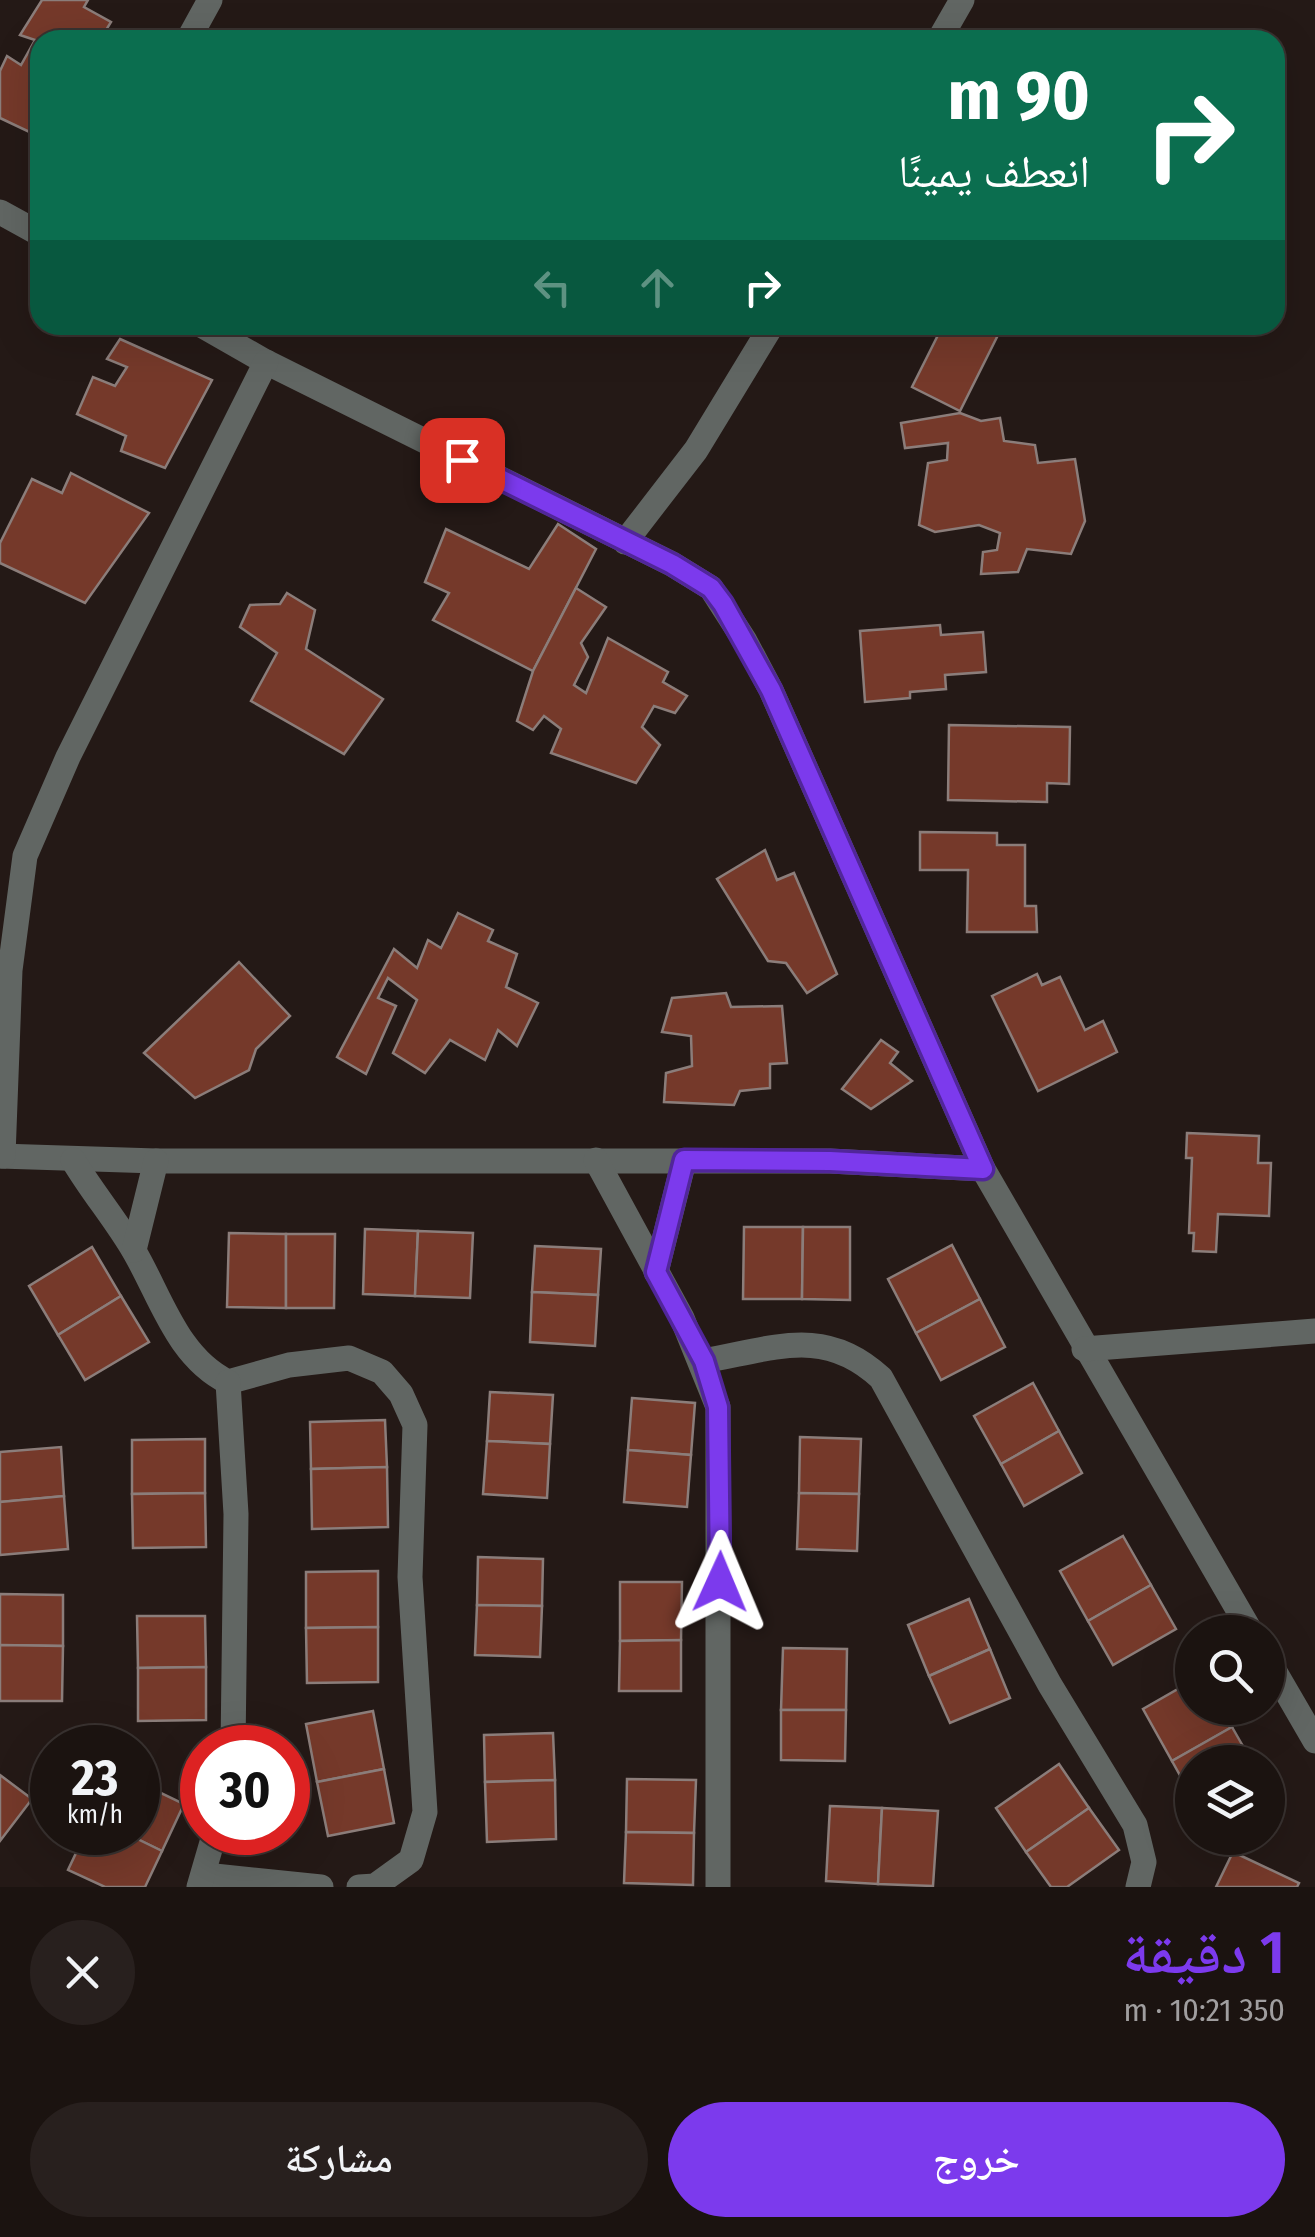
<!DOCTYPE html>
<html lang="ar">
<meta charset="utf-8">
<style>
:root{--surface:#1b1310;--page:#28201e;--text:#f1f3f6;--muted:#a09e9f;--line:#393230;--accent:#7c3aed}
body{margin:0;font-family:"Fira Sans Condensed","Noto Naskh Arabic",sans-serif;background:var(--page);color:var(--text);direction:rtl;height:100vh;display:flex;flex-direction:column;font-size:38px;white-space:nowrap}
*{box-sizing:border-box;margin:0}
p{font-size:32px;color:var(--muted)}
.icon{flex:none;width:55px;height:55px;fill:none;stroke:currentColor;stroke-width:2;stroke-linecap:round;stroke-linejoin:round}
.map{position:relative;height:1887px;overflow:hidden;direction:ltr}
.sheet{display:flex;flex-direction:column;background:var(--surface);flex:1}
.sheet>*{flex:none}
.banner{position:absolute;left:30px;top:30px;width:1255px;height:305px;border-radius:30px;box-shadow:0 10px 40px #0002,0 0 0 2px var(--line);direction:rtl;background:#0b6e4f;color:#fff;overflow:hidden}
.tools{position:absolute;left:1175px;top:1615px;display:grid;gap:20px}
.tools a{display:grid;place-items:center;width:110px;height:110px;border-radius:50%;background:var(--surface);box-shadow:0 10px 40px #0002,0 0 0 2px var(--line);font-size:50px}
.speed{position:absolute;left:30px;top:1725px;display:flex;gap:20px;font-size:50px;font-weight:700;text-align:center}
.speed>*{display:grid;place-content:center;width:130px;height:130px;border-radius:50%;background:var(--surface);box-shadow:0 10px 40px #0002,0 0 0 2px var(--line);line-height:1}
.speed small{font-size:25px;font-weight:400}
.speed .limit{border:15px solid #d22;background:#fff;color:#111}
.pin{position:absolute;display:grid;place-items:center;width:85px;height:85px;color:#fff;margin:-42px;border-radius:20px;box-shadow:0 5px 15px #0006}
.me{position:absolute;width:110px;margin:-55px;rotate:1deg;stroke-linejoin:round;filter:drop-shadow(0 0 8px #0008)}
.turn{display:flex;align-items:center;gap:35px;height:210px;padding:0 30px;font-size:45px}
.turn .icon{width:130px;height:130px;stroke-width:2.5}
.turn b{display:block;font-size:70px;line-height:85px}
.lanes{display:flex;align-items:center;height:95px;padding:0 30px;background:#0003;justify-content:center;gap:50px;direction:ltr}
.lanes .off{opacity:.35}
.round{display:grid;place-items:center;flex:none;width:105px;height:105px;border-radius:52px;background:var(--page)}
.head{display:flex;align-items:center;justify-content:space-between;height:170px;padding:0 30px}
h1{font-size:60px;font-weight:600;line-height:75px;color:var(--accent)}
.cta{display:flex;gap:20px;margin-top:auto;padding:20px 30px}
.cta a{flex:1;height:115px;border-radius:60px;background:var(--accent);color:#fff;font-size:40px;font-weight:600;line-height:115px;text-align:center}
.cta a+a{background:var(--page);color:var(--text)}
.map>svg:first-child{display:block}
</style>
<div class="map">
<svg width="1315" height="1887" viewBox="0 0 1315 1887">
<rect width="100%" height="100%" fill="#241916"/>
<!-- building -->
<g fill="#75392a" stroke="#8b7d7a" stroke-width="2.5">
<path d="M42 0H88L84 7 111 22 100 40H40V137L0 118V71L7 56 21 65 35 40 20 35Z"/>
<path d="M918 325H1003L960 411 912 387 938 335Z"/>
<path d="M120 339 212 380 165 468 121 451 126 436 77 414 93 377 115 386 127 367 107 359Z"/>
<path d="M960 413 981 421 1000 418 1004 441 1035 445 1038 463 1075 459 1085 521 1071 554 1027 549 1018 572 981 574 983 552 997 550 1000 533 979 525 935 532 919 525 928 463 947 460 948 443 905 448 901 423Z"/>
<path d="M71 473 149 513 85 603 0 563V543L32 479 62 493Z"/>
<path d="M558 524 596 549 533 671 433 620 449 593 425 582 446 529 529 569Z"/>
<path d="M576 588 606 607 581 643 588 657 574 685 586 693 608 638 668 672 663 682 687 696 675 713 654 706 642 727 660 745 636 783 551 753 561 729 544 716 533 730 517 721 533 671Z"/>
<path d="M287 593 315 610 306 649 383 699 344 754 251 701 277 653 240 627 250 605 280 604Z"/>
<path d="M940 625 941 635 983 632 986 672 945 675 946 689 910 692V698L865 702 860 631Z"/>
<path d="M949 725 1070 727 1069 784 1047 783V802L948 800Z"/>
<path d="M920 832 997 833V845H1025V906H1036L1037 932H967L968 870H920Z"/>
<path d="M765 850 777 880 794 873 837 974 807 993 786 963 768 961 717 879Z"/>
<path d="M458 913 493 930 488 941 517 954 506 987 538 1003 517 1046 498 1030 485 1060 450 1040 425 1073 393 1053 417 1000 388 978 378 998 396 1006 366 1074 337 1057 394 949 417 968 428 940 441 948Z"/>
<path d="M239 962 290 1016 256 1049 249 1070 195 1098 144 1053Z"/>
<path d="M1037 974 1042 985 1060 977 1085 1030 1103 1021 1117 1052 1038 1091 992 996Z"/>
<path d="M726 993 731 1007 782 1006 787 1063 770 1064V1088L740 1091 734 1105 664 1102 666 1073 692 1066 691 1036 662 1032 672 998Z"/>
<path d="M881 1040 898 1052 890 1063 912 1081 871 1109 842 1089Z"/>
<path d="M1187 1133 1259 1136 1258 1163H1271L1269 1216 1218 1214 1216 1252 1193 1251 1194 1233H1189L1192 1158H1186Z"/>
<path d="M744 1227H803L802 1299H743Z"/>
<path d="M803 1227H850V1300L802 1299Z"/>
<path d="M365 1229 418 1231 415 1296 363 1294Z"/>
<path d="M418 1231 473 1233 470 1298 415 1296Z"/>
<path d="M229 1233 286 1234V1308L227 1307Z"/>
<path d="M286 1234H335L334 1308H286Z"/>
<path d="M952 1245 980 1299 916 1333 888 1279Z"/>
<path d="M535 1246 601 1249 598 1295 532 1292Z"/>
<path d="M92 1247 121 1296 58 1335 29 1286Z"/>
<path d="M532 1292 598 1295 595 1346 530 1342Z"/>
<path d="M121 1296 149 1342 85 1380 58 1335Z"/>
<path d="M980 1299 1005 1347 941 1380 916 1333Z"/>
<path d="M1033 1383 1059 1431 1001 1464 974 1416Z"/>
<path d="M490 1392 553 1395 550 1444 487 1441Z"/>
<path d="M632 1398 695 1403 691 1455 628 1450Z"/>
<path d="M385 1420 387 1467 311 1469 310 1422Z"/>
<path d="M1059 1431 1082 1473 1024 1506 1001 1464Z"/>
<path d="M800 1437 861 1439 859 1494 799 1493Z"/>
<path d="M205 1439V1493L132 1494V1440Z"/>
<path d="M487 1441 550 1444 547 1498 483 1494Z"/>
<path d="M61 1447 64 1496 0 1502V1452Z"/>
<path d="M628 1450 691 1455 687 1507 624 1502Z"/>
<path d="M387 1467 388 1527 312 1529 311 1469Z"/>
<path d="M205 1493 206 1547 133 1548 132 1494Z"/>
<path d="M799 1493 859 1494 857 1551 797 1549Z"/>
<path d="M64 1496 68 1549 0 1555V1502Z"/>
<path d="M1123 1536 1151 1585 1088 1621 1060 1571Z"/>
<path d="M478 1557 543 1559 542 1606 477 1605Z"/>
<path d="M378 1571V1627L306 1628V1572Z"/>
<path d="M620 1582H682L681 1640 620 1641Z"/>
<path d="M1151 1585 1176 1629 1113 1665 1088 1621Z"/>
<path d="M0 1594 63 1595V1646L0 1645Z"/>
<path d="M969 1599 990 1649 929 1676 908 1625Z"/>
<path d="M477 1605 542 1606 540 1657 475 1655Z"/>
<path d="M137 1616H205L206 1667 138 1668Z"/>
<path d="M378 1627V1682L307 1683 306 1628Z"/>
<path d="M681 1640V1691H619L620 1641Z"/>
<path d="M0 1645 63 1646 62 1701H0Z"/>
<path d="M783 1648 847 1649 846 1710H781Z"/>
<path d="M990 1649 1010 1698 950 1723 929 1676Z"/>
<path d="M206 1667V1720L138 1721V1668Z"/>
<path d="M1192 1681V1708H1221L1232 1727 1172 1761 1143 1709Z"/>
<path d="M781 1710H846L845 1761 781 1760Z"/>
<path d="M373 1711 384 1769 317 1782 306 1724Z"/>
<path d="M1232 1727 1252 1762H1192V1797L1172 1761Z"/>
<path d="M553 1733 555 1780 485 1782 484 1735Z"/>
<path d="M1059 1764 1089 1808 1026 1852 996 1808Z"/>
<path d="M384 1769 394 1823 328 1836 317 1782Z"/>
<path d="M0 1775 32 1799 0 1841Z"/>
<path d="M627 1779 696 1780 694 1833 626 1832Z"/>
<path d="M555 1780 556 1839 487 1842 485 1782Z"/>
<path d="M138 1782 184 1804 162 1851 123 1832H138Z"/>
<path d="M830 1806 882 1808 878 1884 826 1881Z"/>
<path d="M882 1808 938 1811 933 1886 878 1884Z"/>
<path d="M1089 1808 1119 1850 1067 1887H1051L1026 1852Z"/>
<path d="M86 1832H123L162 1851 145 1887H105L68 1870Z"/>
<path d="M626 1832 694 1833 693 1885 624 1883Z"/>
<path d="M1233 1852 1299 1883 1297 1887H1216Z"/>
</g>
<g fill="none" stroke-linecap="round" stroke-linejoin="round">
<!-- street -->
<g stroke="#616663" stroke-width="25">
<path d="M188 40 210 0"/>
<path d="M939 40 962 0"/>
<path d="M0 212 40 234"/>
<path d="M201 325 266 362 672 564 711 588 745 641 771 690 983 1169 1251 1632"/>
<path d="M625 542 696 450 772 325"/>
<path d="M0 1156 156 1161H830L983 1169"/>
<path d="M3 1156 10 970 25 856 68 757 266 362"/>
<path d="M73 1160C92 1192 116 1220 134 1251 161 1297 177 1357 228 1382L289 1365 349 1358 382 1372 401 1394 415 1425 410 1577 425 1812 411 1860 375 1886 359 1887"/>
<path d="M596 1160 682 1318 718 1407V1887"/>
<path d="M134 1250 156 1161"/>
<path d="M656 1272 684 1161"/>
<path d="M1084 1349 1315 1331"/>
<path d="M703 1361C773 1349 824 1325 881 1378L1050 1685 1135 1825 1144 1862 1138 1887"/>
<path d="M228 1382 236 1514 233 1748"/>
<path d="M1268 1660 1315 1741"/>
<path d="M205 1875 321 1887"/>
<path d="M199 1887 215 1832"/>
</g>
</g>
<g fill="none" stroke-linecap="round" stroke-linejoin="round">
<!-- route casing -->
<g stroke="#51269a" stroke-width="25">
<path id="route" d="M462 460 672 564 711 588 723 604 771 690 983 1169 830 1161 684 1160 656 1272 704 1361 718 1407 720 1582"/>
</g>
<!-- route -->
<use href="#route" stroke="#7c3aed" stroke-width="18"/>
</g>
</svg>
<div class="tools">
<a><svg class="icon" aria-label="search" viewBox="0 0 24 24"><circle cx="10" cy="10" r="6"/><path d="M15 15l6 6"/></svg></a>
<a><svg class="icon" aria-label="layers" viewBox="0 0 24 24"><path d="M12 4l9 5-9 5-9-5zM3 14l9 5 9-5"/></svg></a>
</div>
<div class="speed"><div>23<small>km/h</small></div><div class="limit">30</div></div>
<div class="pin" style="left:462px;top:460px;background:#d93025"><svg class="icon" aria-label="arrive" viewBox="0 0 24 24"><path d="M6 21V4h12l-3 4 3 4H6"/></svg></div>
<svg class="me" style="left:720px;top:1582px" viewBox="-20 -20 40 40"><path d="M0-17L14 15 0 8-14 15z" fill="#7c3aed" stroke="#fff" stroke-width="4"/></svg>
<div class="banner">
<div class="turn"><svg class="icon" aria-label="right" viewBox="0 0 24 24"><path d="M7 20v-9h11M14 6l5 5-5 5"/></svg><div><b>90 m</b>انعطف يمينًا</div></div>
<div class="lanes"><svg class="icon off" aria-label="left" viewBox="0 0 24 24"><path d="M17 20v-9H6M10 6l-5 5 5 5"/></svg><svg class="icon off" aria-label="ahead" viewBox="0 0 24 24"><path d="M12 20V5M6 11l6-6 6 6"/></svg><svg class="icon" aria-label="right" viewBox="0 0 24 24"><path d="M7 20v-9h11M14 6l5 5-5 5"/></svg></div>
</div>
</div>
<section class="sheet">
<div class="head"><div><h1>1 دقيقة</h1><p>350 m · 10:21</p></div><a class="round"><svg class="icon" aria-label="close" viewBox="0 0 24 24"><path d="M6 6l12 12M18 6L6 18"/></svg></a></div>
<div class="cta"><a>خروج</a><a>مشاركة</a></div>
</section>
